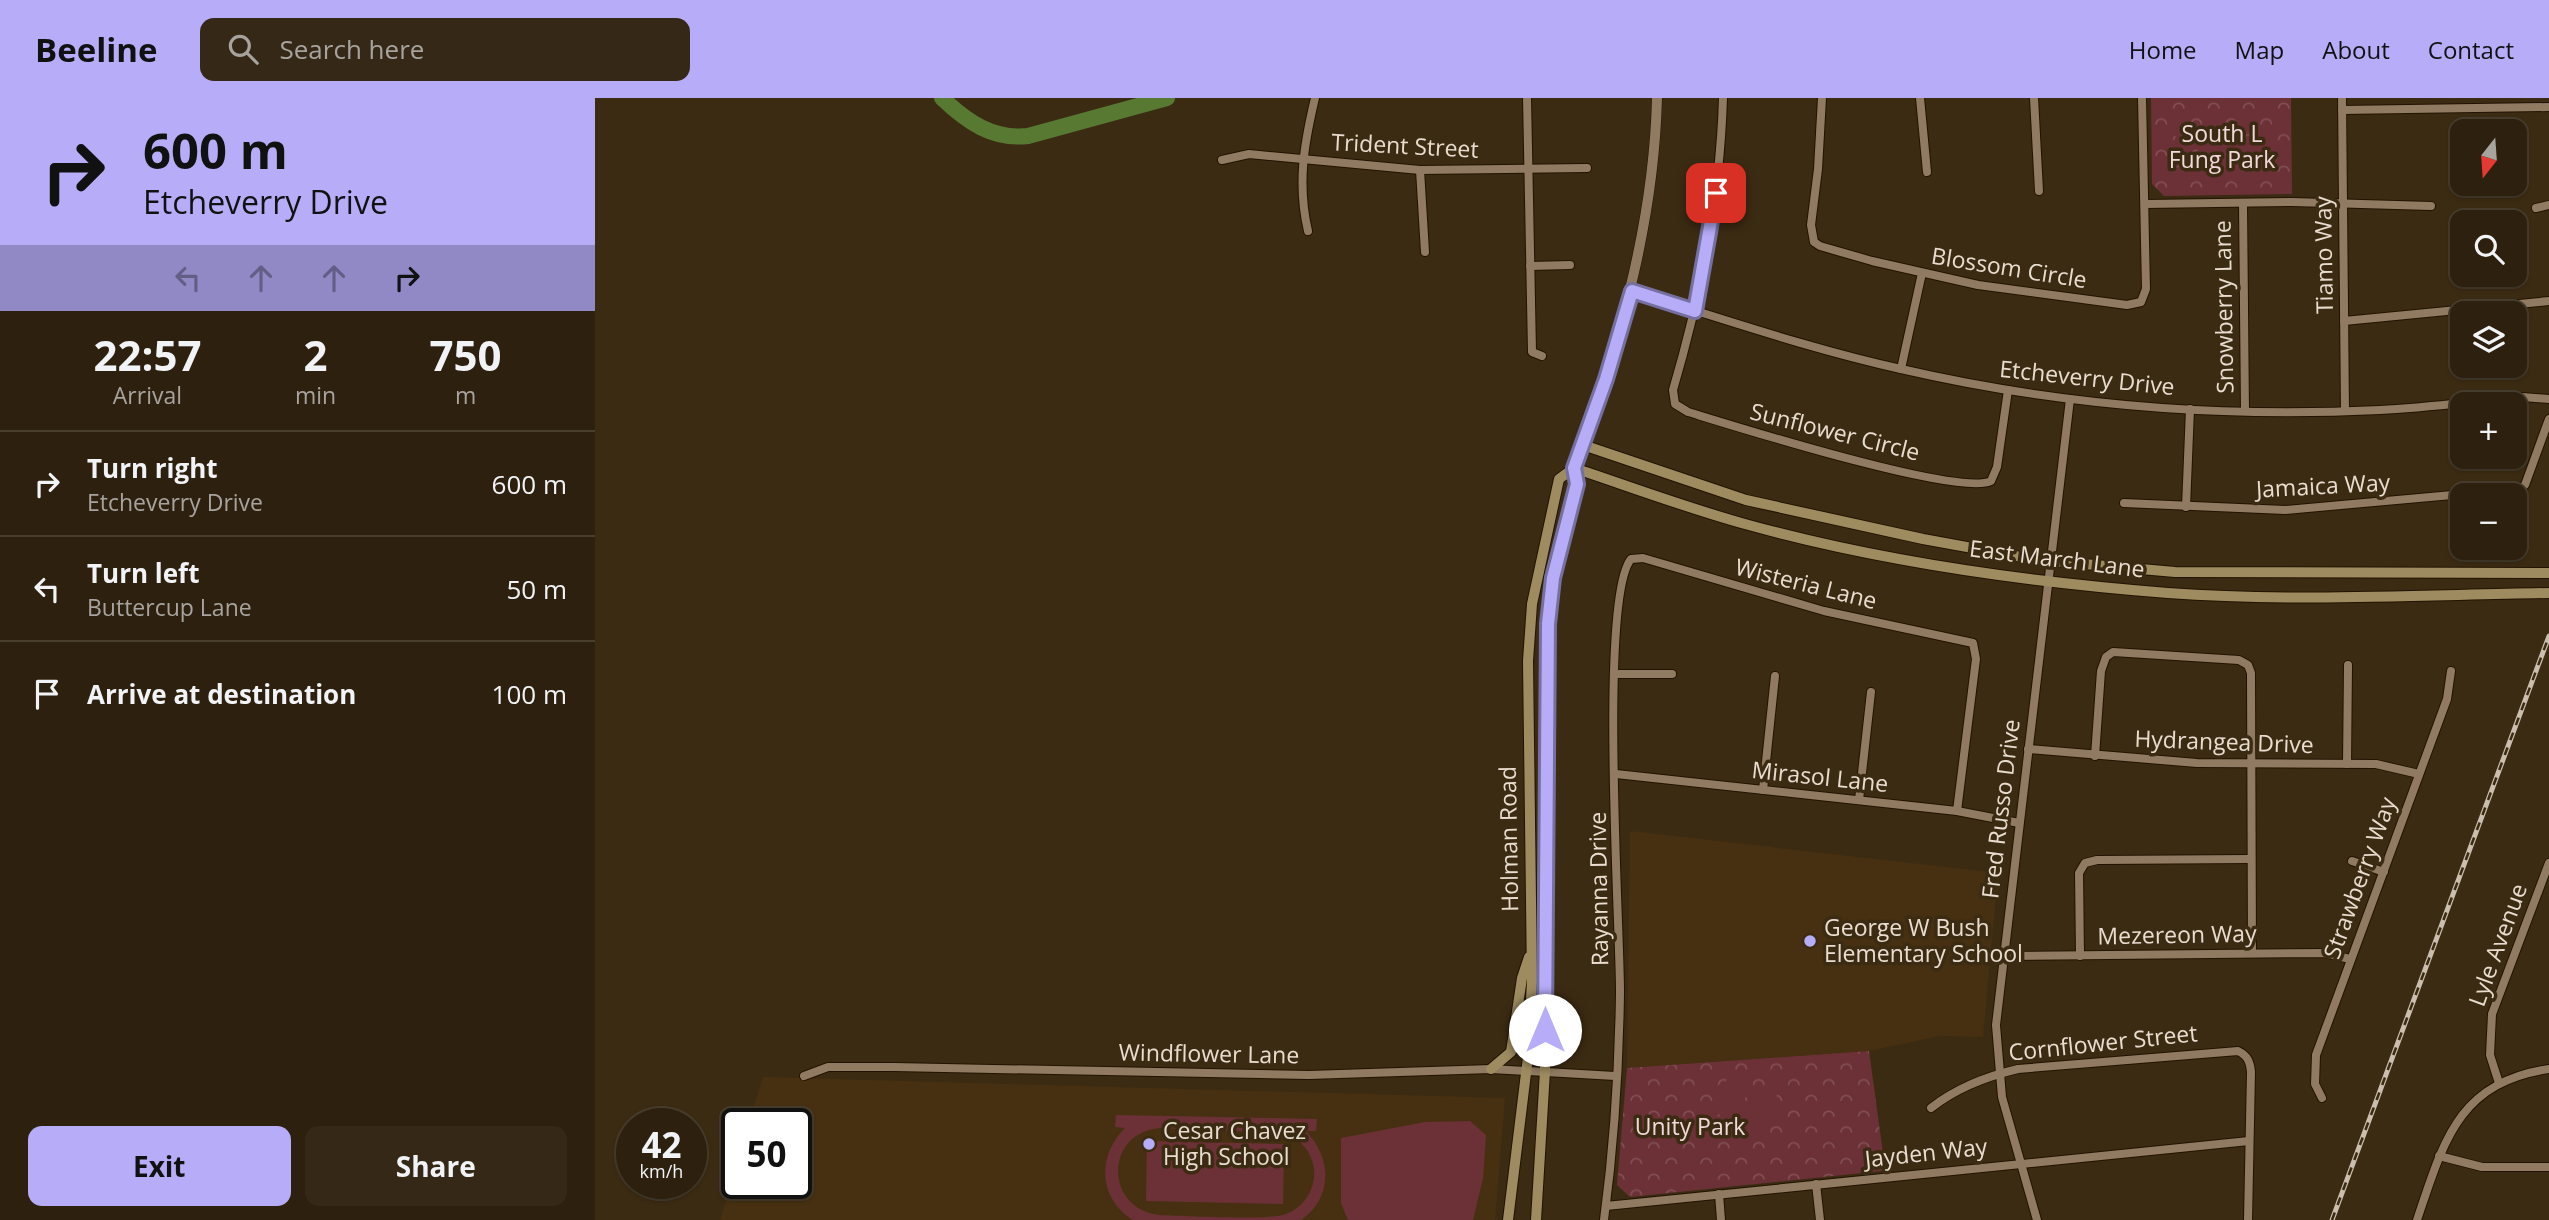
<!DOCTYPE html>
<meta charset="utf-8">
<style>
:root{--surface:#2d200e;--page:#352817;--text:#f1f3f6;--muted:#a7a39e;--line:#483e2e;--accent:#b6acf8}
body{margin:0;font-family:"Open Sans",sans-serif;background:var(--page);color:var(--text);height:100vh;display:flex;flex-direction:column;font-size:26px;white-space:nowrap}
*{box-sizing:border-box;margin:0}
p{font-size:23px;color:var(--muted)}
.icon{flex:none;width:38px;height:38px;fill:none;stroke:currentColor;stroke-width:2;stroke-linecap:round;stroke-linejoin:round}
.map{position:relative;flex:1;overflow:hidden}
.side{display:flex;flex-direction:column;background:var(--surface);width:595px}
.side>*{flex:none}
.guide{background:#b6acf8;color:#111;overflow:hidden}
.needle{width:46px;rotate:197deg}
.tools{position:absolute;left:1855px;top:21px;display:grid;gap:14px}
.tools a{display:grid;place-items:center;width:77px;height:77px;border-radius:14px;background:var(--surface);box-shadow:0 2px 5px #0004,0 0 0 2px var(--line);font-size:35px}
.speed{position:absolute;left:21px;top:1010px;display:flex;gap:14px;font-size:35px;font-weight:700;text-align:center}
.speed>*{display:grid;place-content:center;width:91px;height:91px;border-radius:50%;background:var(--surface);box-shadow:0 2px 5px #0004,0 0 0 2px var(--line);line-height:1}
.speed small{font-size:18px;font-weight:400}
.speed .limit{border:4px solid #111;border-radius:10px;background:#fff;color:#111}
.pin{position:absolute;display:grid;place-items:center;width:60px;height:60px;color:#fff;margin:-30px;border-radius:14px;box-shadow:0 4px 10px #0006}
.me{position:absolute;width:77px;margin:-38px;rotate:0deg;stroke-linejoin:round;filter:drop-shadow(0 0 5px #0008)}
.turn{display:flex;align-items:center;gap:24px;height:147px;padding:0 28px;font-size:32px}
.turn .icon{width:91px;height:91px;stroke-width:2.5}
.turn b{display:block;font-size:49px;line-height:60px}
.lanes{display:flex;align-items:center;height:66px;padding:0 28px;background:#0003;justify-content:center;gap:35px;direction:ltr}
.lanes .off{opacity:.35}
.eta{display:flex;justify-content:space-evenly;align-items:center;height:119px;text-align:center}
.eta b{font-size:42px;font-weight:700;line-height:49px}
.action{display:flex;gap:14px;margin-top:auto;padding:14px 28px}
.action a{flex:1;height:80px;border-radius:14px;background:var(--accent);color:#111;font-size:28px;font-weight:700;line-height:80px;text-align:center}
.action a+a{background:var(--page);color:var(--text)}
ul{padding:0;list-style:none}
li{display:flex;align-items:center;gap:21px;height:105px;padding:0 28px;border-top:2px solid var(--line)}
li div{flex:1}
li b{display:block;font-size:26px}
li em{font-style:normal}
header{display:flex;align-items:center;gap:42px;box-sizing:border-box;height:98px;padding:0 35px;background:var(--accent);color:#111}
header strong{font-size:33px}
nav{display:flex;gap:38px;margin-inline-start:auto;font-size:24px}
.search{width:490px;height:63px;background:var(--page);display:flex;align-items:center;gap:18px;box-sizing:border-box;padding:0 24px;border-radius:14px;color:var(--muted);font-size:26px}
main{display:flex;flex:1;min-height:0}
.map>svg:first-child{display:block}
</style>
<header>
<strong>Beeline</strong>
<div class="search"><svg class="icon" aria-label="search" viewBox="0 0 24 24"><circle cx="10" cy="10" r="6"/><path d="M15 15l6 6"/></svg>Search here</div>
<nav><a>Home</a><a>Map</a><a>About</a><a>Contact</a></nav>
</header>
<main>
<section class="side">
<div class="guide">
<div class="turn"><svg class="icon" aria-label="right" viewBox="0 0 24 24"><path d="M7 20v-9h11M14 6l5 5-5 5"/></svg><div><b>600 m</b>Etcheverry Drive</div></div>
<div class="lanes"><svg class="icon off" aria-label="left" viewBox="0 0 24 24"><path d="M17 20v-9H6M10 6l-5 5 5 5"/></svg><svg class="icon off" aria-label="ahead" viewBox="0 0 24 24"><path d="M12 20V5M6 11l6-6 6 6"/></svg><svg class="icon off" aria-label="ahead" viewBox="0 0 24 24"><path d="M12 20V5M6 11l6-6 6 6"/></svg><svg class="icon" aria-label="right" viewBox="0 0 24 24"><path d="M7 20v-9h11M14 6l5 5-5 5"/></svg></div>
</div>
<div class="eta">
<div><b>22:57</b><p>Arrival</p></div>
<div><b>2</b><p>min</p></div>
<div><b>750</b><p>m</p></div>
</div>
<ul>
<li><svg class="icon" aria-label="right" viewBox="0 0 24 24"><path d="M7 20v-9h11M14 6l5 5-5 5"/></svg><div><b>Turn right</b><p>Etcheverry Drive</p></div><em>600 m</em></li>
<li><svg class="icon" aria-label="left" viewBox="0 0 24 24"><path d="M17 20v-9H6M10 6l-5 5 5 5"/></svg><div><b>Turn left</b><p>Buttercup Lane</p></div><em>50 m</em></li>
<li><svg class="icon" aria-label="arrive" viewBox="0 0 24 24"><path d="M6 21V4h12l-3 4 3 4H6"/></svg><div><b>Arrive at destination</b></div><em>100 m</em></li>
</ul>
<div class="action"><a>Exit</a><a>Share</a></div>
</section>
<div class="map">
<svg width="1954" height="1122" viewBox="0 0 1954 1122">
<defs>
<pattern id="park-crowns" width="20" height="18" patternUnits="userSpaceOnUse" patternTransform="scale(1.75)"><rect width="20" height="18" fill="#6c3137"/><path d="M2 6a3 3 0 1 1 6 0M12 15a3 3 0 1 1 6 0" fill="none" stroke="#814e53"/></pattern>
</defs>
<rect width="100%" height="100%" fill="#3c2b13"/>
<!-- built -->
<g fill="#463011">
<path d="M1035 733 1403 775 1388 939 1345 938 1274 953 1032 970Z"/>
<path d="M168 979 910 1000 900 1122H125L142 1067V1085H201V1026L154 1025Z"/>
</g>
<!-- park -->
<g fill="url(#park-crowns)">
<path d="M1556 0H1696L1697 96 1569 98 1557 86Z"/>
<path d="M1274 953 1290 1070 1286 1073 1035 1099 1022 1087 1032 970Z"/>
</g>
<!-- pitch -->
<g fill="#6c3137" fill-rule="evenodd">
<path d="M1587 22 1605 32 1596 47 1578 37Z"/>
<path d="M1608 44 1626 54 1617 69 1599 59Z"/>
<path d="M1132 981 1154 989 1142 1023 1120 1015Z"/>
<path d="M1162 990 1182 996 1167 1039 1147 1032Z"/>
<path d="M521 1017 722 1021 721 1033H711C737 1060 738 1100 706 1122H538C503 1100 502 1058 530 1030L520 1029ZM566 1030 691 1035C706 1042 717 1054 719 1071 721 1092 708 1111 688 1117 665 1122 593 1118 565 1117 508 1111 510 1033 566 1030Z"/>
<path d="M875 1023 891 1037 888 1080 878 1122H753L746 1105V1040L830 1024Z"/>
<path d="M552 1043 689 1046 688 1106 551 1103Z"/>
</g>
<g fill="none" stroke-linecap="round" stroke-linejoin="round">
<!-- river -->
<path stroke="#577932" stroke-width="16" d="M347 0C372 24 398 42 433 38L572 0"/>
<!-- minor casing -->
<g stroke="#221300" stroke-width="10">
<g id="minor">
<path d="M932 0 937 254 947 258"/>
<path d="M1128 0C1125 100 1106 197 1078 292L1080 306 1093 314C1139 328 1364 399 1396 383L1402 369 1413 292"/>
<path d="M1227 0 1223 71 1216 127 1219 144 1225 148 1277 163 1383 187 1532 207 1546 204 1551 191 1547 0"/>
<path d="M1325 0 1332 74"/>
<path d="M1439 0 1444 93"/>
<path d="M1747 0 1750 313"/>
<path d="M1747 12 1954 9"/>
<path d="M627 62 654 56 825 72 992 70"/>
<path d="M825 72 830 154"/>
<path d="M1648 105 1650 313"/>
<path d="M1550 106 1697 104 1836 108"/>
<path d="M1941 110 1954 107"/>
<path d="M713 133C702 86 709 46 720 0"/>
<path d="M935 168 975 167"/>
<path d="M1037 193C1126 220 1215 251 1306 271 1462 307 1625 320 1785 312 1832 310 1880 303 1927 299L1954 301"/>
<path d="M1749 223 1954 203"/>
<path d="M1306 271 1327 175"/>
<path d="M1529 405 1690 412 1924 391 1930 387 1954 321"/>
<path d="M1591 409 1595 311"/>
<path d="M1019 576H1077"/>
<path d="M1433 651 1602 665 1781 666 1824 676"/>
<path d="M1500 658 1506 573 1511 559 1518 554 1644 562 1653 567 1656 575 1657 855"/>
<path d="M1752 666 1753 567"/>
<path d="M1021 676 1362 713 1424 725"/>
<path d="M1168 692 1180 578"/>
<path d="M1264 702 1276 594"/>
<path d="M1757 763 1789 774"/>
<path d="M1408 858 1729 855 1755 861"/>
<path d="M1485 858 1484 775 1490 765 1502 762 1655 761"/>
<path d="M209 978 233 969H299L714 977 896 971 1020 978"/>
<path d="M1904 985 1895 957 1897 916 1954 765"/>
<path d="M1727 1000 1720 986 1721 957 1852 601 1856 573"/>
<path d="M1336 1010C1360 991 1393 978 1423 971L1643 953C1653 958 1655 964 1656 974L1653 1122"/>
<path d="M1844 1058 1887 1069H1954"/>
<path d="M1221 1086 1225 1122"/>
<path d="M1124 1096 1126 1122"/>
<path d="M1011 1108 1654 1043"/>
<path d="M1009 1122C1019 1047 1024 969 1025 894 1025 824 1004 500 1036 461L1048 460 1229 513 1378 545 1381 561 1362 713"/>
<path d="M1442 1122 1407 999 1401 927 1475 301"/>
<path d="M1822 1122C1848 1046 1862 984 1954 971"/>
</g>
</g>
<!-- tertiary casing -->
<g stroke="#221300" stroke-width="11">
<path id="tertiary" d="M988 347C1027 234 1059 121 1062 0"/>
</g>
<!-- secondary casing -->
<g stroke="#221300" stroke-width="12">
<g id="secondary">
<path d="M979 370C1036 389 1092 410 1150 426 1287 464 1431 484 1573 495 1699 504 1827 497 1954 495"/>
<path d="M896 971 916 954 927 880 934 859"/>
<path d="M913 1122 933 959 937 883 933 563 937 506 964 381 979 370 988 347 1151 402 1328 441 1443 462 1580 474 1954 475"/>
<path d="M941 1122 950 973 953 526 958 480 983 386 979 370"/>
</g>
</g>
<!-- minor -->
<use href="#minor" stroke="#907b62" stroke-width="8"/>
<!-- tertiary -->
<use href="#tertiary" stroke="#907b62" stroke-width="10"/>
<!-- secondary -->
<use href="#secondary" stroke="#9e8c60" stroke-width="10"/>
<!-- rail casing -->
<g stroke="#cabeae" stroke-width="5">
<path id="rail" d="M1737 1122 1954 538"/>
</g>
<!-- rail -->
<use href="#rail" stroke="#3c2b13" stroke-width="2.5" stroke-dasharray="8" stroke-linecap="butt"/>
</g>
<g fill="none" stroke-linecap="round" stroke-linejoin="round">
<!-- route casing -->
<g stroke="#7670a1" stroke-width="18">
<path id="route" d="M950 932 953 526 958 480 982 386 979 370 1011 281 1037 193 1100 213 1121 95"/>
</g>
<!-- route -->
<use href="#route" stroke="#b6acf8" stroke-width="12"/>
</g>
<!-- markers -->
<g fill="#b6acf8" stroke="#3c2b13" stroke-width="2.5">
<circle cx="1215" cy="843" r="7"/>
<circle cx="554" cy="1046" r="7"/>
</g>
<g text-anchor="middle" stroke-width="7" stroke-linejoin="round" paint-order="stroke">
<!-- park labels -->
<g font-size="23" fill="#f1d8d9" stroke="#3c2b13">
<text x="1627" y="44">South L<tspan x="1627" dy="26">Fung Park</tspan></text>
<text x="1095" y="1037">Unity Park</text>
</g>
<!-- street labels -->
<g font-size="23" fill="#e8ddcf" stroke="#3c2b13">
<text transform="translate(810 48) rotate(3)" y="8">Trident Street</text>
<text transform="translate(1729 157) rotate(-91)" y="8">Tiamo Way</text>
<text transform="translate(1414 170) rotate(9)" y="8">Blossom Circle</text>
<text transform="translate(1629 209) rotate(-91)" y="8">Snowberry Lane</text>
<text transform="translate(1492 280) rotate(6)" y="8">Etcheverry Drive</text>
<text transform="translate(1240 334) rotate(14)" y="8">Sunflower Circle</text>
<text transform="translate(1728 388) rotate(-3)" y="8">Jamaica Way</text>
<text transform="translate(1462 461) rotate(7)" y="8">East March Lane</text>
<text transform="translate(1211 486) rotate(14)" y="8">Wisteria Lane</text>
<text transform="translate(1629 644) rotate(2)" y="8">Hydrangea Drive</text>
<text transform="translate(1225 679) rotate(6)" y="8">Mirasol Lane</text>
<text transform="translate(1406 711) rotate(-83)" y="8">Fred Russo Drive</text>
<text transform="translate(914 741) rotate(-91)" y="8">Holman Road</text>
<text transform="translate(1765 780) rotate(-70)" y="8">Strawberry Way</text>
<text transform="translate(1004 791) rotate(-91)" y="8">Rayanna Drive</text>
<text transform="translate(1582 837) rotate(-1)" y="8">Mezereon Way</text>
<text transform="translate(1903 847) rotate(-70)" y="8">Lyle Avenue</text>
<text transform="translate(1508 945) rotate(-6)" y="8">Cornflower Street</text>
<text transform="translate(614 956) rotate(1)" y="8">Windflower Lane</text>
<text transform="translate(1331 1055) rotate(-6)" y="8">Jayden Way</text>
</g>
<!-- poi labels -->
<g font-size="23" fill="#e8ddcf" stroke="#3c2b13" text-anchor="start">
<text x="1229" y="838">George W Bush<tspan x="1229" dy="26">Elementary School</tspan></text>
<text x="568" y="1041">Cesar Chavez<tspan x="568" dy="26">High School</tspan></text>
</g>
</g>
</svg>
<div class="tools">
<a><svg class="needle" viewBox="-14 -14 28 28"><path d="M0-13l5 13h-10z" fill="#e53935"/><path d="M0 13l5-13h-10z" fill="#a7a39e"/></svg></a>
<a><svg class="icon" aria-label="search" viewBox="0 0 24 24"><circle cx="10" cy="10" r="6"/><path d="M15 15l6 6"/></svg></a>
<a><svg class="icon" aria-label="layers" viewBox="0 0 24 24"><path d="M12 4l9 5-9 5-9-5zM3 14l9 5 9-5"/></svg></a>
<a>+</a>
<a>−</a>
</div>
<div class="speed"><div>42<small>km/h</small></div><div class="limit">50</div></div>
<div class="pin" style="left:1121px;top:95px;background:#d93025"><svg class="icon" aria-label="arrive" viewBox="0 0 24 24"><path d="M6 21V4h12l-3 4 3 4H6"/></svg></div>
<svg class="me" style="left:950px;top:932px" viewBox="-20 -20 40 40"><circle r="19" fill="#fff"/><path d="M0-13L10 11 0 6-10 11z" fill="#b6acf8"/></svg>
</div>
</main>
